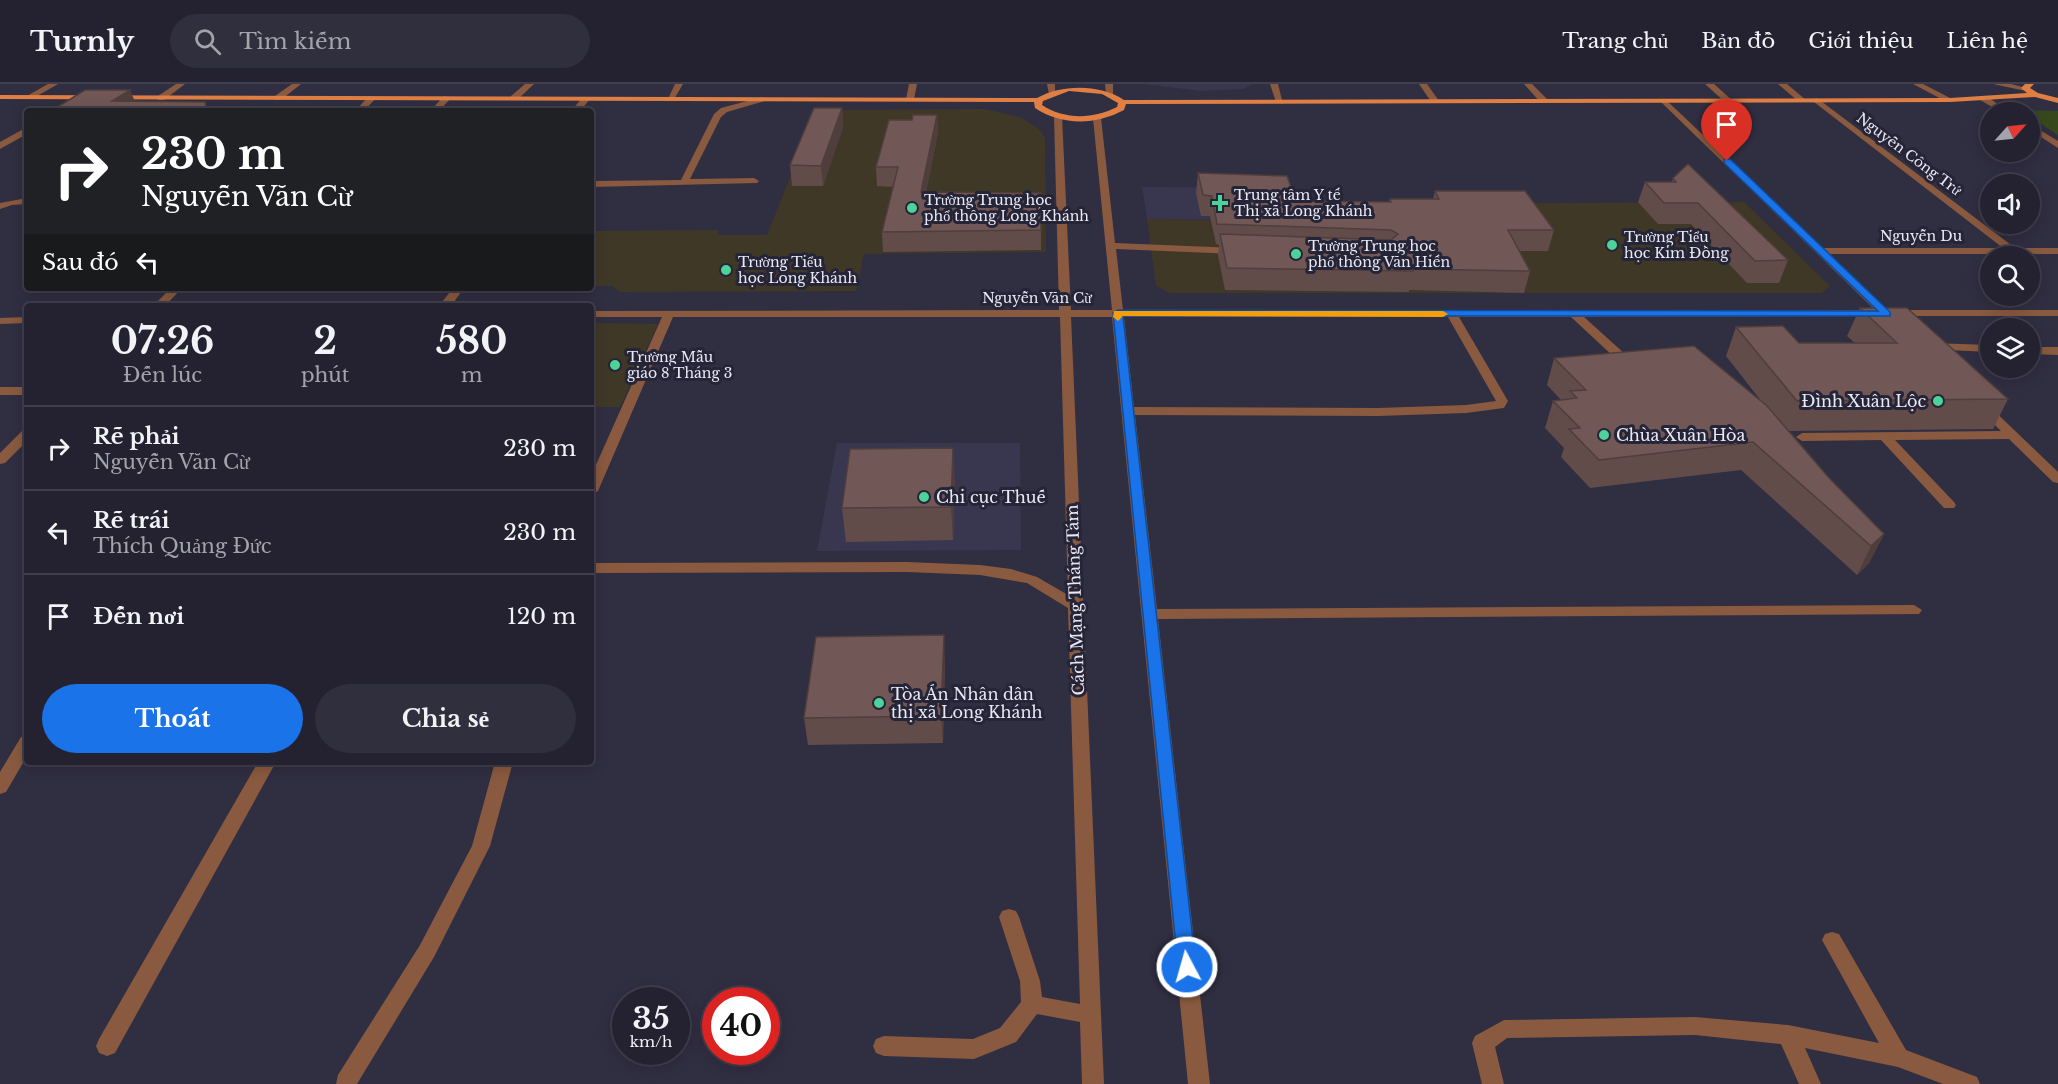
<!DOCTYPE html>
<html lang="vi">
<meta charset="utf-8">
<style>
:root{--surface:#242231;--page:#302f3d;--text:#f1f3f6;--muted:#a3a4ab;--line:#413f4d;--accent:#1a73e8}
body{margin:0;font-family:"Libre Baskerville",serif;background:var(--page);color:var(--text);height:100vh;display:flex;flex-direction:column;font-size:22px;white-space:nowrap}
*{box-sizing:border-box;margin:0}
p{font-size:20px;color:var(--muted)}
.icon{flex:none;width:33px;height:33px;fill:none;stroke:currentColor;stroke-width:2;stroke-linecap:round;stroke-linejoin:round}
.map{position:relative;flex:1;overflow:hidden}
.side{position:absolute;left:24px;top:219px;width:570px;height:462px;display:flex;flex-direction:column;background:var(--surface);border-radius:6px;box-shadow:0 3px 15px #0003,0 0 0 2px var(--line)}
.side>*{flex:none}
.guide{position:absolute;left:24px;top:24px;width:570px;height:183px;border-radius:6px;box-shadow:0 3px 15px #0003,0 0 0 2px var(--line);background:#202124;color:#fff;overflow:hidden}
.needle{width:39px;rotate:63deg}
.fabs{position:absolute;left:1980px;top:18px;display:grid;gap:12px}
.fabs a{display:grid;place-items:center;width:60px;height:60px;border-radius:50%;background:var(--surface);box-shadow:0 3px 15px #0003,0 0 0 2px var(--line);font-size:30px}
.speed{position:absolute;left:612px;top:903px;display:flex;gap:12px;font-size:30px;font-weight:700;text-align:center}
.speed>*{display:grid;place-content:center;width:78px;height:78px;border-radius:50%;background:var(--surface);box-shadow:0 3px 15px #0003,0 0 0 2px var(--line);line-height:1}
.speed small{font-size:15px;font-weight:400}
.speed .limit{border:9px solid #d22;background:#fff;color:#111}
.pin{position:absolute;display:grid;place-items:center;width:51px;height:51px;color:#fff;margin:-62px -26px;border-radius:50% 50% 50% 0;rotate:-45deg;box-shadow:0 0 6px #0007}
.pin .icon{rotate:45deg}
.me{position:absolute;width:66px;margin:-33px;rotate:354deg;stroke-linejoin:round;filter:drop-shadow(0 0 4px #0008)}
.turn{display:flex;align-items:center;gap:21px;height:126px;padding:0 18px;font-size:27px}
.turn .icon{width:78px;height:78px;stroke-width:2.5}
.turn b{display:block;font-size:42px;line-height:51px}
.then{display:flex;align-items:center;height:57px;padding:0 18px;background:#0003;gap:12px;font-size:22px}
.eta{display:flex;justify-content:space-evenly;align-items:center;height:102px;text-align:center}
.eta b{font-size:36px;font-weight:700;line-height:42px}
.action{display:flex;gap:12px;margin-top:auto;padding:12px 18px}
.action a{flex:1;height:69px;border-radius:36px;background:var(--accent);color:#fff;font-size:24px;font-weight:700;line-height:69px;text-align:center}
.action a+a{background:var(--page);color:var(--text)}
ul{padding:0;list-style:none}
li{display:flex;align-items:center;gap:18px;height:84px;padding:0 18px;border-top:2px solid var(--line)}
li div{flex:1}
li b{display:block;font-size:22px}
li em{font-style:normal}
header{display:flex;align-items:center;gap:36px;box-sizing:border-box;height:84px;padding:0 30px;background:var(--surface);border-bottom:2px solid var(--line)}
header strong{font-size:28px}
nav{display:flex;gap:33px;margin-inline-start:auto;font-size:21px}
.search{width:420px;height:54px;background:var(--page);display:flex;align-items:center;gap:15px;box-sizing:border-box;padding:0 21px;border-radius:33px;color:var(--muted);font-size:22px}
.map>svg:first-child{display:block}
</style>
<header>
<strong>Turnly</strong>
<div class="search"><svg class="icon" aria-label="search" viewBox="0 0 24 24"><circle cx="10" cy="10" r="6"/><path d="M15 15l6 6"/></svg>Tìm kiếm</div>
<nav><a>Trang chủ</a><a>Bản đồ</a><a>Giới thiệu</a><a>Liên hệ</a></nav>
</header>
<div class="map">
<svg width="2058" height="1000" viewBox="0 0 2058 1000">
<rect width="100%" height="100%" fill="#302e41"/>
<!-- built -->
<g fill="#393750">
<path d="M1143 0H1253L1243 5 1201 7Z"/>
<path d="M1142 103 1289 104 1301 136 1147 135Z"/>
<path d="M837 359H1020L1021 466 817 467Z"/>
</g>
<!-- education -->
<g fill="#403827">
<path d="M318 22 329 27H182L188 23Z"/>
<path d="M984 25 1020 33 1040 46 1045 54 1046 168 864 170 856 207 620 208 612 202H591V147L718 146V151H767L817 26Z"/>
<path d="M1744 118 1830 202 1822 209H1170L1156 202 1147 135 1378 138 1416 120Z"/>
<path d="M591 239 658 240 620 323H591Z"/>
</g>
<!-- green -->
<path fill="#37491c" d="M2018 26 2058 27V51L2030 33V28Z"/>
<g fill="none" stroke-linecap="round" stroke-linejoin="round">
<!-- minor -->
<g fill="#895a3f" fill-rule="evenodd">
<path d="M48 0H58L32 15 25 13Z"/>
<path d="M176 0H185L164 16H158V12Z"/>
<path d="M292 0H301L281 16H275V12Z"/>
<path d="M525 0H534L517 16H511V12Z"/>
<path d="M675 0H683L673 17H667Z"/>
<path d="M909 0H917L914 15 910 17 906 15Z"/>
<path d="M1047 0H1055V10H1049Z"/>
<path d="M1105 0H1113V12L1106 10Z"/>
<path d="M1270 0H1278L1283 20 1276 18Z"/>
<path d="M1419 0H1427L1439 17 1438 19H1432Z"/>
<path d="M1524 0H1532L1547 15V19H1541Z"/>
<path d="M1705 0H1714L1733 17 1726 19Z"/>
<path d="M1778 0H1787L1806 16 1799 18Z"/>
<path d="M1913 0H1923L1954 16 1947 18Z"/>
<path d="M1993 0H2011L2030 5 2026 7Z"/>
<path d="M369 12 376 14 364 27H355Z"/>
<path d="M444 12 451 14 439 27H430Z"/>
<path d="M1980 12H1986L2010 28H2001L1980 16Z"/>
<path d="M583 13 590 15 580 27H571Z"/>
<path d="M762 13 766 15 765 17 727 28 721 33 690 95 754 94 759 97 757 99 591 103V97L681 96 714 30 721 24Z"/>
<path d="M1817 14 2015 164H2058V170H1830L1888 226H2058V232H1894L1889 236 1882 232 1584 233 1636 280V286H1628L1571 233H1459L1508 317 1504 324 1466 329 1378 332 1135 331 1157 525 1914 521 1922 526 1919 530 1158 535 1210 1000H1188L1112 233H1071L1104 1000H1082L1080 938 1037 930 1016 958 974 975 884 972 876 969 873 962 876 955 884 952 973 955 1000 944 1021 918 1020 897 999 833 1002 827 1009 825 1016 827 1019 833 1040 897 1042 913 1080 920 1068 524 1027 499 980 491 907 488 591 489V479L907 478 980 481 1011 485 1037 493 1068 511 1060 233H673L598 407 591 411V392L662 233H591V227L1059 226 1054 32 1058 29 1062 32 1071 226H1112L1093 34 1097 31 1101 34 1115 159 1236 164 1241 167 1236 170 1116 165 1123 226H1875L1662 19V15H1665L1823 164H2003L1814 18 1813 16ZM1124 233H1448L1496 317 1466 321 1378 324 1134 323Z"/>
<path d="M2030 40 2058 57V64L2030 46Z"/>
<path d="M27 43V50L0 65V58Z"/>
<path d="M27 114V120L12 121 0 125V119Z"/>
<path d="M171 204H182L165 222H153Z"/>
<path d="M453 204H464L451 222H439Z"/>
<path d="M27 233V239L0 240V234Z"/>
<path d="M1931 259 1990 261V268L1927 265 1925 263Z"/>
<path d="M2030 263H2058V271L2030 270Z"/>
<rect x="0" y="303" width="27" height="8"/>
<path d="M1982 318 1986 319 2058 388V399L2053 398 2009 355 1895 356 1954 418 1956 421 1954 424H1944L1881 356 1802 357 1796 353 1802 349 2001 347 1976 322Z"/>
<path d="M27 346V357L5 379 0 380V369L22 347Z"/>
<path d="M27 651V672L6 708 0 710V688L21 653Z"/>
<path d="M258 678H276L115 969 107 972 99 969 96 962 99 955Z"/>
<path d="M495 678H513L490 762 434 873 357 1000H336L338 991 420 861 472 762Z"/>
<path d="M1832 848 1839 850 1906 966 1977 993 1980 1000H1943L1898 983 1805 964 1821 1000H1799L1781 960 1695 951 1507 954 1495 963 1504 1000H1482L1472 959 1475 952 1504 936 1695 933 1788 941 1879 959 1822 856 1825 850Z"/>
</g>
<!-- major -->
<path fill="#df7f44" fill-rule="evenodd" d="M2025 0H2034L2030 4 2038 9 2058 14V19L2035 13 1950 18 1126 20 1124 26C1096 41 1062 42 1035 24L1034 18 0 15V11L1037 14C1062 0 1100 0 1124 16L1950 14 2027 9 2021 4ZM1069 7 1102 10 1118 19 1117 23C1093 35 1065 36 1042 21L1043 17Z"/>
</g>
<!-- wall -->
<g fill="#614c4a">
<path d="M842 24 843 43 823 102H792L790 81Z"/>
<path d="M937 31 938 49 926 108 1041 109V166L883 168 882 148 893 103 877 102 876 83 912 36Z"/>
<path d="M27 42V52L23 44Z"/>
<path d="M1198 89 1296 117 1389 118 1390 115H1433L1435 107 1554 146 1548 167H1519L1530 187 1524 209 1409 206V208L1225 206 1218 171 1219 161 1216 160 1210 132H1201L1196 109Z"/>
<path d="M1673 94 1788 176 1779 199H1747L1691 140H1658L1638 118 1645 98H1672Z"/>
<path d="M467 204H504L502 207 468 208Z"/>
<path d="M1860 224 2008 315 1993 345 1788 347 1830 395 1884 450 1869 479 1857 491 1741 386 1590 404 1561 373 1564 364 1545 344 1553 317 1561 316 1547 301 1554 274 1762 318 1726 272 1736 243 1799 259H1855L1847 252Z"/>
<path d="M955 396 953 456 846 458 842 424Z"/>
<path d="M945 578 943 659 808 661 804 634Z"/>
</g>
<!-- shaded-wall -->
<g fill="#4f3e3c">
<path d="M130 6 139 27 112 17Z"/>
<path d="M842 24 843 43 823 102 821 82Z"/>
<path d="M937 31 938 49 922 128 921 108Z"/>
<path d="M953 364 955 396 953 456 951 423Z"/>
<path d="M1884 450 1869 479 1857 491 1871 462Z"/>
<path d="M944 551 945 578 943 659 941 632Z"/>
</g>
<!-- building -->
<g fill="#715856" stroke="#4f3e3c" stroke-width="1.5">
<path d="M85 6H130L112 17 205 18 207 27H51Z"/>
<path d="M814 24H842L821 82 790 81Z"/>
<path d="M913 31H937L921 108 1041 109V146L882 148 898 83H876L889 36H912Z"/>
<path d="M1688 80 1788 176 1755 177 1698 119H1664L1645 98H1676L1673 94Z"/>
<path d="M1198 89 1287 92 1296 117 1391 118 1390 115H1439L1435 107H1525L1554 146H1508L1530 187 1412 185 1413 187 1227 184 1220 150 1391 156 1398 150 1391 146 1217 140 1212 112 1203 111Z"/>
<path d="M1860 224H1907L2008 315 1797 317 1736 243 1783 242 1799 259H1897Z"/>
<path d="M1694 262 1767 322 1830 395 1884 450 1871 462 1753 358 1599 376 1569 345 1580 344 1553 317 1577 314 1570 307 1586 306 1554 274Z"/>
<path d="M953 364 951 423 842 424 850 365Z"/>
<path d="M944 551 941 632 804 634 816 553Z"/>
</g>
<!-- route -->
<path fill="#1a73e8" stroke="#114b97" stroke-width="1.5" d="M1724 75H1730L1890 228V232H1123L1196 883 1193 888 1187 891 1180 888 1178 883 1113 229 1118 226 1878 227 1724 79Z"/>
<!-- slow -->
<path fill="#f59e0b" d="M1114 227H1443L1448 230 1443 233 1123 232 1118 237 1113 233Z"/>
<!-- markers -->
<g fill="#4dd39a" stroke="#262537" stroke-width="2">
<path d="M1217 110h6v6h6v6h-6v6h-6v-6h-6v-6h6z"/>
<circle cx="912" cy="124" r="6"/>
<circle cx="1612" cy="161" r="6"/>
<circle cx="1296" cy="170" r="6"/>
<circle cx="726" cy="186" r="6"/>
<circle cx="615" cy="281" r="6"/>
<circle cx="1938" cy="317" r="6"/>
<circle cx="1604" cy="351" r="6"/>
<circle cx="924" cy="413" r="6"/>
<circle cx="879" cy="619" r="6"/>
</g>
<g text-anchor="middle" stroke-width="6" stroke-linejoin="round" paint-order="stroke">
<!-- far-street labels -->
<g font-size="14" fill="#e9e9f5" stroke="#262537">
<text transform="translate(1909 70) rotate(37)" y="5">Nguyễn Công Trứ</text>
<text x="1921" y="157">Nguyễn Du</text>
<text x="1037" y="219">Nguyễn Văn Cừ</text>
</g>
<!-- far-poi labels -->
<g font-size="14" fill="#e9e9f5" stroke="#262537" text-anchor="start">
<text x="1234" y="116">Trung tâm Y tế<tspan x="1234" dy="16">Thị xã Long Khánh</tspan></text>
<text x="924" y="121">Trường Trung học<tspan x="924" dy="16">phổ thông Long Khánh</tspan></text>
<text x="1624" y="158">Trường Tiểu<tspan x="1624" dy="16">học Kim Đồng</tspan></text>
<text x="1308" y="167">Trường Trung học<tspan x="1308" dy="16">phổ thông Văn Hiến</tspan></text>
<text x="738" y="183">Trường Tiểu<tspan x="738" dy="16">học Long Khánh</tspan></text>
<text x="627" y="278">Trường Mẫu<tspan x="627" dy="16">giáo 8 Tháng 3</tspan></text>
</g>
<!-- poi labels -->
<g font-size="16" fill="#e9e9f5" stroke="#262537" text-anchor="start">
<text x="1926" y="323" text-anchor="end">Đình Xuân Lộc</text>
<text x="1616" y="357">Chùa Xuân Hòa</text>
<text x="936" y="419">Chi cục Thuế</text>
<text x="891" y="616">Tòa Án Nhân dân<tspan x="891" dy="18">thị xã Long Khánh</tspan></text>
</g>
<!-- street labels -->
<g font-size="16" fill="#e9e9f5" stroke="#262537">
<text transform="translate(1075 516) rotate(-92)" y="6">Cách Mạng Tháng Tám</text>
</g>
</g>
</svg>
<div class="fabs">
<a><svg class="needle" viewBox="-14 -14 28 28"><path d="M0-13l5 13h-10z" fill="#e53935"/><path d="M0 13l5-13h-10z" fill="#a3a4ab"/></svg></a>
<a><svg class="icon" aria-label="sound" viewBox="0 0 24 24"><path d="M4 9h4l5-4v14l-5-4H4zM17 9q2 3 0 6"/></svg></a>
<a><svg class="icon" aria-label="search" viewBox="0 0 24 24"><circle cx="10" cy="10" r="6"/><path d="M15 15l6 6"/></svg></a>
<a><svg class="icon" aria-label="layers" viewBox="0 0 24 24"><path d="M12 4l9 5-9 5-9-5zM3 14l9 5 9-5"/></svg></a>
</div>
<div class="speed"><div>35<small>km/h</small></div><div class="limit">40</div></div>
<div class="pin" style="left:1727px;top:77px;background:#d93025"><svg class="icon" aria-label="arrive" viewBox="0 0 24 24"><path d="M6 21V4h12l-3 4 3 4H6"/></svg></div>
<svg class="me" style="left:1187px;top:883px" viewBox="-20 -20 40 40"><circle r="17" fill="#1a73e8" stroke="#fff" stroke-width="3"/><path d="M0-11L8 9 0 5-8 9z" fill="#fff"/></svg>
<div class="guide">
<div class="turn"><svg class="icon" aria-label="right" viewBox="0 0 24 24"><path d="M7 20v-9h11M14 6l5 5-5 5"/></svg><div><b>230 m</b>Nguyễn Văn Cừ</div></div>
<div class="then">Sau đó<svg class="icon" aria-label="left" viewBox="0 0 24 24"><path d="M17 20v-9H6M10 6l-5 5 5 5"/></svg></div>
</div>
<section class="side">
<div class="eta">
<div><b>07:26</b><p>Đến lúc</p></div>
<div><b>2</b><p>phút</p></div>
<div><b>580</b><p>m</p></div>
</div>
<ul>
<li><svg class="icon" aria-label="right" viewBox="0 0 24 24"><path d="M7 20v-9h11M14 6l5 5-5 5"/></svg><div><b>Rẽ phải</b><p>Nguyễn Văn Cừ</p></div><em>230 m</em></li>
<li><svg class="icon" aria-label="left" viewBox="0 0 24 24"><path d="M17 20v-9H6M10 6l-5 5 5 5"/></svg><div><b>Rẽ trái</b><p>Thích Quảng Đức</p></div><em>230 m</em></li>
<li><svg class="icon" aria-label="arrive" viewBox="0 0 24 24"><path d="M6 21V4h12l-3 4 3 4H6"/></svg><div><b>Đến nơi</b></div><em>120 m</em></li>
</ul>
<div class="action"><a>Thoát</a><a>Chia sẻ</a></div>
</section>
</div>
